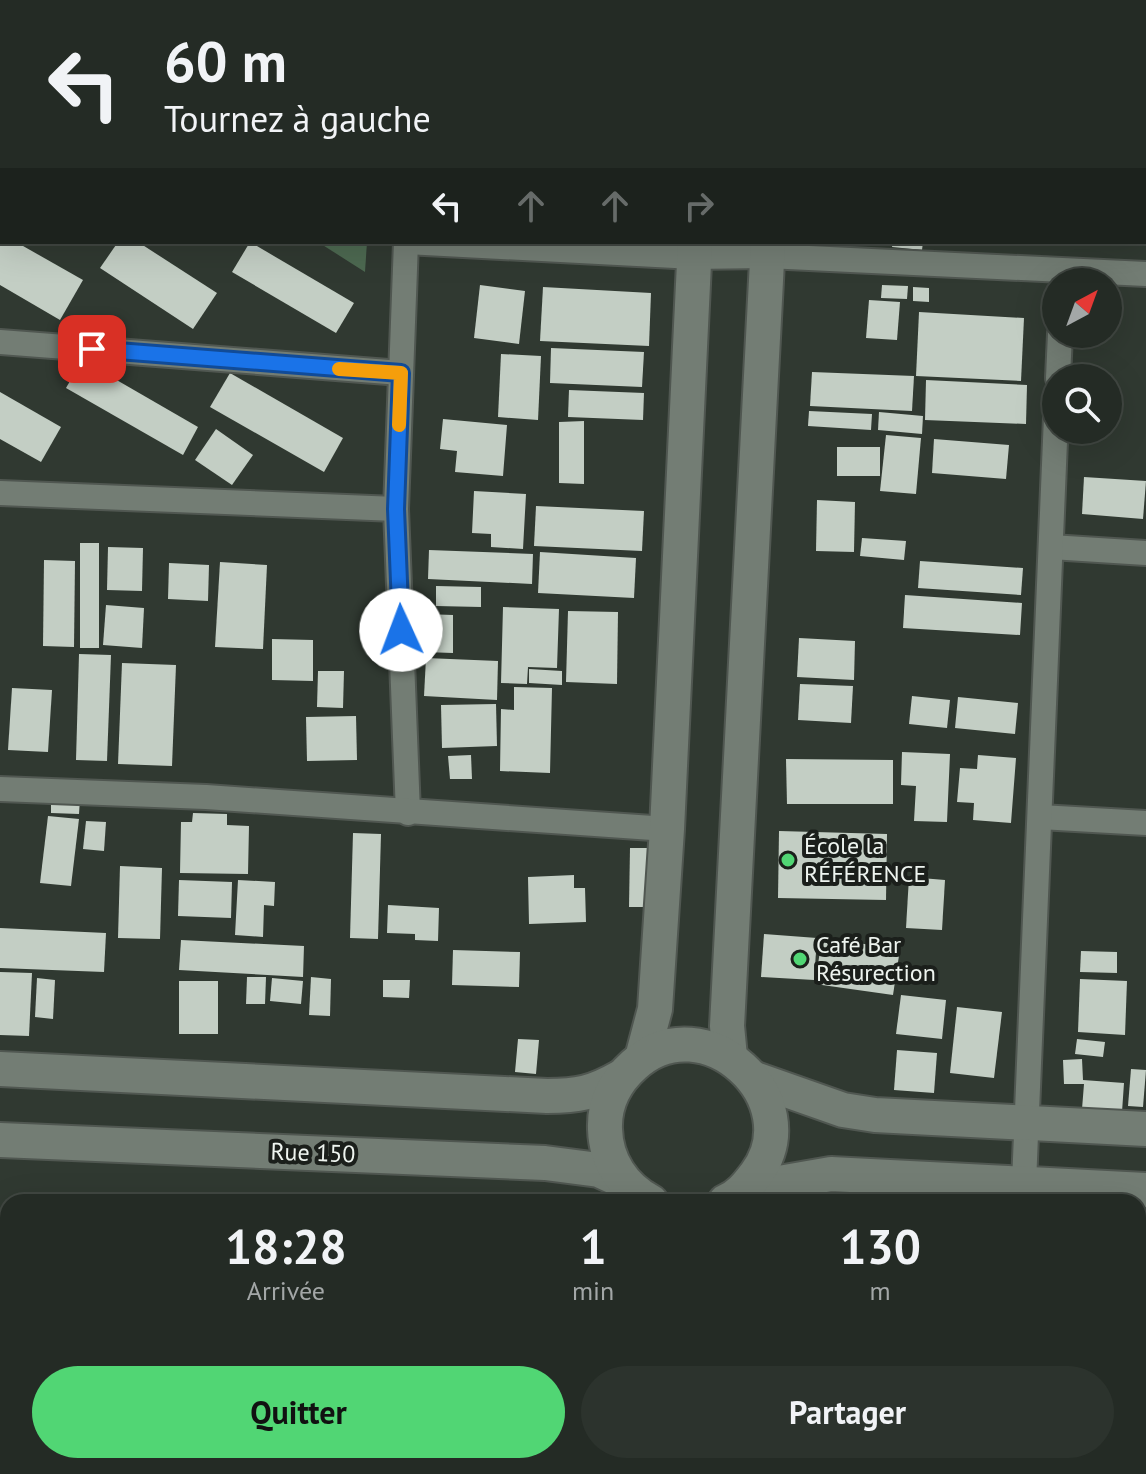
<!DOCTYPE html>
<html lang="fr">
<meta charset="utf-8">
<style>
:root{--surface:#242b25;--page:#2c332d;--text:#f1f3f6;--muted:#a3a7a7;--line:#414742;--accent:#51d674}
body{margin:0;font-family:"PT Sans",sans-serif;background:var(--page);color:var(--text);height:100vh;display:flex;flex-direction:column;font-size:30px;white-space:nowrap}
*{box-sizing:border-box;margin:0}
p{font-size:26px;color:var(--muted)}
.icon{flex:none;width:44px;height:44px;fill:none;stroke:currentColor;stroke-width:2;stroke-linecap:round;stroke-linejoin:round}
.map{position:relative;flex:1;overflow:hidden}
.side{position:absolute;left:0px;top:1194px;width:1146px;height:280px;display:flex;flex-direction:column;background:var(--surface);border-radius:24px 24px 0 0;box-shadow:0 8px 32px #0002,0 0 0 2px var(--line)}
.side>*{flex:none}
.guide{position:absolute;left:0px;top:0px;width:1146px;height:244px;box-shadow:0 8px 32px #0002,0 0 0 2px var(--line);background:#242b25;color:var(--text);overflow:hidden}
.needle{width:52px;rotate:41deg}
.buttons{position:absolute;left:1042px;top:268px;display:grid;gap:16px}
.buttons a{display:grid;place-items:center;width:80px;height:80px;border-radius:50%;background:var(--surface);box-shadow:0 8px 32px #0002,0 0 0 2px var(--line);font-size:40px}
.pin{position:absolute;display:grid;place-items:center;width:68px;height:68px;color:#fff;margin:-34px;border-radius:16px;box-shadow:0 4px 12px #0006}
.me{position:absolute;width:88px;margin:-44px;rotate:358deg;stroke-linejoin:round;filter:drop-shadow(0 0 6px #0008)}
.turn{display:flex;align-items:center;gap:28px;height:168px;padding:0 32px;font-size:36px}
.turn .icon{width:104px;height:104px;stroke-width:2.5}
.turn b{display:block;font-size:56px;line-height:68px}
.lanes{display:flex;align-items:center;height:76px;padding:0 32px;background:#0003;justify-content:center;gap:40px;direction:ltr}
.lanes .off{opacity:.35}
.eta{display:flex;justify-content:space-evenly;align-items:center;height:136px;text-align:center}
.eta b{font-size:48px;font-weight:700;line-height:56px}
.cta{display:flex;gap:16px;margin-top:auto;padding:16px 32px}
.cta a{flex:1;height:92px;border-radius:48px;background:var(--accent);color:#111;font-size:32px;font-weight:700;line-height:92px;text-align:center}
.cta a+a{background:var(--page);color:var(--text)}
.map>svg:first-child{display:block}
</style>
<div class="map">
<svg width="1146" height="1474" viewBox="0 0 1146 1474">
<rect width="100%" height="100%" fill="#303931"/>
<!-- green -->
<g fill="#4d6951">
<path d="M0 0H380L2 2V210Z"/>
<path d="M318 242H367L365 272Z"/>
</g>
<!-- building -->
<g fill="#c3cec4">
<path d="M0 242H16L83 280 60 320 0 285Z"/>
<path d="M118 242H138L217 293 193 329 100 268Z"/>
<path d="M250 242 354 303 336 333 232 272Z"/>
<path d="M893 242H923L922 250 892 247Z"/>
<path d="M480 285 525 291 519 344 474 338Z"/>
<path d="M882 285 908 286 907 299 881 298Z"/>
<path d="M543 287 651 293 649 346 540 341Z"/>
<path d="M913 287 929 288V302L913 301Z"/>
<path d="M869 300 900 302 897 340 866 338Z"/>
<path d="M919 312 1024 318 1021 381 916 376Z"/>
<path d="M551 348 644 352 642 387 550 383Z"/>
<path d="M501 354 541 356 538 420 498 417Z"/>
<path d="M82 360 198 427 183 455 66 388Z"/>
<path d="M812 372 914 376 912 411 810 406Z"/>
<path d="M230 373 343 438 324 472 210 407Z"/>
<path d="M926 380 1027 385 1026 424 925 420Z"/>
<path d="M569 390 644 393 643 420 568 417Z"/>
<path d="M0 392 61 427 41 462 0 439Z"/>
<path d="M809 411 872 414 871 430 808 426Z"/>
<path d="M879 412 923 416 922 434 878 430Z"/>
<path d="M443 419 507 425 503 476 455 472 457 451 440 449Z"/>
<path d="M584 421V484L559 483V422Z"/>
<path d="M216 429 253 455 232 485 195 460Z"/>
<path d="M886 435 921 438 916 494 880 491Z"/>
<path d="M934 439 1009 445 1006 479 932 473Z"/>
<rect x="837" y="447" width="43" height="29"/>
<path d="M1084 477 1146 481 1143 519 1082 514Z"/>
<path d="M474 491 526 494 523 549 491 547V534L472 533Z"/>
<path d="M817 500 855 502 854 552 816 551Z"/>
<path d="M536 506 644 511 642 551 534 546Z"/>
<path d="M862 538 906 541 904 560 860 556Z"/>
<rect x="80" y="543" width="19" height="105"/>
<path d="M108 547 143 548 142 591 107 590Z"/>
<path d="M429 550 533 554 532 584 428 579Z"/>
<path d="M540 552 636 558 634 598 538 593Z"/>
<path d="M44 560 75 561 74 647 43 646Z"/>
<path d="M920 561 1023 568 1021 595 918 588Z"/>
<path d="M220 562 267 565 263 649 215 647Z"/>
<path d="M169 563 209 565 208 601 168 599Z"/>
<path d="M436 586 481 587V607L436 606Z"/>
<path d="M905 595 1022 603 1020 635 903 628Z"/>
<path d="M106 605 144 608 142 648 103 645Z"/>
<path d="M503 607 559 609 557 668 528 667 527 684 501 683Z"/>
<path d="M568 611 618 612 617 684 566 682Z"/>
<path d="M424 614 453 615V653L424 652Z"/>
<path d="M799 638 855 641 854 680 797 677Z"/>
<path d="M272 639 313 640V681L272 680Z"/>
<path d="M79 654 111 655 107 761 76 760Z"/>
<path d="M426 658 498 661 497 700 424 696Z"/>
<path d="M122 663 176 665 172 766 118 764Z"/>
<path d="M529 669 562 671V685L529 683Z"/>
<path d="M318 671H344L343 708 317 707Z"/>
<path d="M800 684 853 686 851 723 798 720Z"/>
<path d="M514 687 552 688 550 773 500 771 501 709 514 710Z"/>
<path d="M12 688 52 690 48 752 8 750Z"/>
<path d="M912 696 950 700 947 728 909 724Z"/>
<path d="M958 697 1018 703 1015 734 955 728Z"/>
<path d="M496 704 497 746 442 748 441 705Z"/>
<path d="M356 716 357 760 307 761 306 717Z"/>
<path d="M902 752 950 754 947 822 914 821 916 786 901 785Z"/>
<path d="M471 755 472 779H450L448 756Z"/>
<path d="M978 755 1016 758 1011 823 973 820 974 803 957 802 960 768 977 769Z"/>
<path d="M786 759 893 760V804H787Z"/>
<path d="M51 798 80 799 79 814 51 813Z"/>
<path d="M193 813 227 814V825L249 826 248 874 180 873 181 822H192Z"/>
<path d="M48 816 79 819 71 886 40 883Z"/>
<path d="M86 821 106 822 104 851 83 849Z"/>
<path d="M779 831 887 834 886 900 778 898Z"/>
<path d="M353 833 381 834 378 939 350 938Z"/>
<path d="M630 848H649L648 907H629Z"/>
<path d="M120 866 162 868 160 939 118 938Z"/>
<path d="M574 875V888H585L586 922 529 924 528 877Z"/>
<path d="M909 877 945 880 942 930 906 928Z"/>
<path d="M179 880 232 882 231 918 178 916Z"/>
<path d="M238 880 275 882 274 906 264 905 263 937 235 935Z"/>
<path d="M388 905 439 908 438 941 415 940V934L387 933Z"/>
<path d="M0 928 106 933 104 972 0 968Z"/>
<path d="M764 934 817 938 814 980 761 977Z"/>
<path d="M822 938 900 949 893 995 815 984Z"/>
<path d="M181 940 304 946 303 977 179 970Z"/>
<path d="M453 950 520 952 519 987 452 985Z"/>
<path d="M1081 951 1117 952V973L1080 972Z"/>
<path d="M0 972 32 973 29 1036 0 1035Z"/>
<path d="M247 977H266L265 1004H246Z"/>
<path d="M311 977 331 979 330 1016 309 1015Z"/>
<path d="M37 978 55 980 53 1019 35 1017Z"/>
<path d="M272 978 303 981 301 1004 270 1001Z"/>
<path d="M1080 979 1127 981 1125 1035 1078 1032Z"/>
<path d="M383 980H410L409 998 383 997Z"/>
<rect x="179" y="981" width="39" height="53"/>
<path d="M901 995 946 1000 942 1039 896 1034Z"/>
<path d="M957 1007 1002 1012 994 1078 950 1073Z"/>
<path d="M518 1039 539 1040 536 1074 515 1072Z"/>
<path d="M1077 1039 1105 1042 1103 1057 1075 1054Z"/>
<path d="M897 1050 937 1053 934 1093 894 1090Z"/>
<path d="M1082 1059 1083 1080 1124 1083 1122 1112 1082 1109 1084 1084H1064L1063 1060Z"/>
<path d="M1131 1069 1146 1070 1143 1107 1128 1106Z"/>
<path d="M325 1197 356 1200V1202H324Z"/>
<path d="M6 1244H8V1282L1 1281Z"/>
<path d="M0 1351 8 1352V1404H0Z"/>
<path d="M1138 1361H1146V1455L1138 1454Z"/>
</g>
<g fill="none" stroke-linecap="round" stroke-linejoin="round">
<!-- street casing -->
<g stroke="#505751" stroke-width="28">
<g id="street">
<path d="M415 2V0"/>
<path d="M406 242 694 257 767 256 1146 274"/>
<path d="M406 242 396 509 408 813"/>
<path d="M0 342 401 373"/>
<path d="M1058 378 1060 334"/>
<path d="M0 493 396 509"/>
<path d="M1051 547 1146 553"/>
<path d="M0 789 206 797 667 829"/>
<path d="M1040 817 1146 823"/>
<path d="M1024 1183 1056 417"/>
<path d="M0 1463H8"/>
<path d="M746 1466 885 1474"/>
</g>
</g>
<!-- secondary casing -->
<g stroke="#505751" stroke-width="38">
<g id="secondary">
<path d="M704 2V0"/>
<path d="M783 2V0"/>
<path d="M730 1057 727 1026 768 242"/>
<path d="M642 1058 655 1009 667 829 695 242"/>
<path d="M0 1069 547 1096C578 1096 593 1093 621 1077"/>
<path d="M755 1079 843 1110 875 1115 1146 1129"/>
<path d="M0 1140 545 1163 599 1170 623 1181"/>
<path d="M745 1189 831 1174 1146 1190"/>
<path d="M651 1202C623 1187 606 1161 605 1129 604 1103 615 1082 634 1065 704 1001 811 1100 756 1174 747 1186 739 1196 725 1202"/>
<path d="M634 1474V1466"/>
<path d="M722 1474V1466"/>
</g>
</g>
<!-- street -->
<use href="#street" stroke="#737d74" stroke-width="24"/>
<!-- secondary -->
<use href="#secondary" stroke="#737d74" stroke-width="34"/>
</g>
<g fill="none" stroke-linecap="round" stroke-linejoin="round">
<!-- route casing -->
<g stroke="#114b97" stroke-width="20">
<path id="route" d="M92 349 401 373 396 509 401 630"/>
</g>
<!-- route -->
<use href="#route" stroke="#1a73e8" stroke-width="14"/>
<!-- slow -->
<path stroke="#f59e0b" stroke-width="14" d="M339 369 401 373 399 425"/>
</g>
<!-- markers -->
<g fill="#51d674" stroke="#1b1f1b" stroke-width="3">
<circle cx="788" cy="860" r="8"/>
<circle cx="800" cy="959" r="8"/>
</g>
<g text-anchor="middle" stroke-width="8" stroke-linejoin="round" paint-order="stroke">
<!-- poi labels -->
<g font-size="24" fill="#eef4ef" stroke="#1b1f1b" text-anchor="start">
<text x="804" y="854">École la<tspan x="804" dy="28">RÉFÉRENCE</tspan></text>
<text x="816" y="953">Café Bar<tspan x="816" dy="28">Résurection</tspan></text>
</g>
<!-- street labels -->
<g font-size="24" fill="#eef4ef" stroke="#1b1f1b">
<text transform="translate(313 1153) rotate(2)" y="8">Rue 150</text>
</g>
</g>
</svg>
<div class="buttons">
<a><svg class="needle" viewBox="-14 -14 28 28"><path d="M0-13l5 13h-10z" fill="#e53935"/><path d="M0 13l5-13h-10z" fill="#a3a7a7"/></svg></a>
<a><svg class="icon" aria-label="search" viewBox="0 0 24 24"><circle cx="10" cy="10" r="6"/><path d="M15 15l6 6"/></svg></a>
</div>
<div class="pin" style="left:92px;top:349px;background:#d93025"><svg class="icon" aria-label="arrive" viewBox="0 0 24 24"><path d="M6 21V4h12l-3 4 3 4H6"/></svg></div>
<svg class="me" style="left:401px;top:630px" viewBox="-20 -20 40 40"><circle r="19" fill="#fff"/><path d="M0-13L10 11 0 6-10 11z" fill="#1a73e8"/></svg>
<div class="guide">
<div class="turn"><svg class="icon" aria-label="left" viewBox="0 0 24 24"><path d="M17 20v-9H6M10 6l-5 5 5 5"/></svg><div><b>60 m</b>Tournez à gauche</div></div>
<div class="lanes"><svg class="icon" aria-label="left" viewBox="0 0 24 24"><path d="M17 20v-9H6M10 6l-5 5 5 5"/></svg><svg class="icon off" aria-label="ahead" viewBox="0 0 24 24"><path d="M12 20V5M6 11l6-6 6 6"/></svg><svg class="icon off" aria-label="ahead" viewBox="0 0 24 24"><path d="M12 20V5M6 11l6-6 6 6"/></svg><svg class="icon off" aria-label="right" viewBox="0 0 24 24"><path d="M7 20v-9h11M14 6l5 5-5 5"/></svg></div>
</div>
<section class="side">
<div class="eta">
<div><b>18:28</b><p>Arrivée</p></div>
<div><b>1</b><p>min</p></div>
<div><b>130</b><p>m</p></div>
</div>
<div class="cta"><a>Quitter</a><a>Partager</a></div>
</section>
</div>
